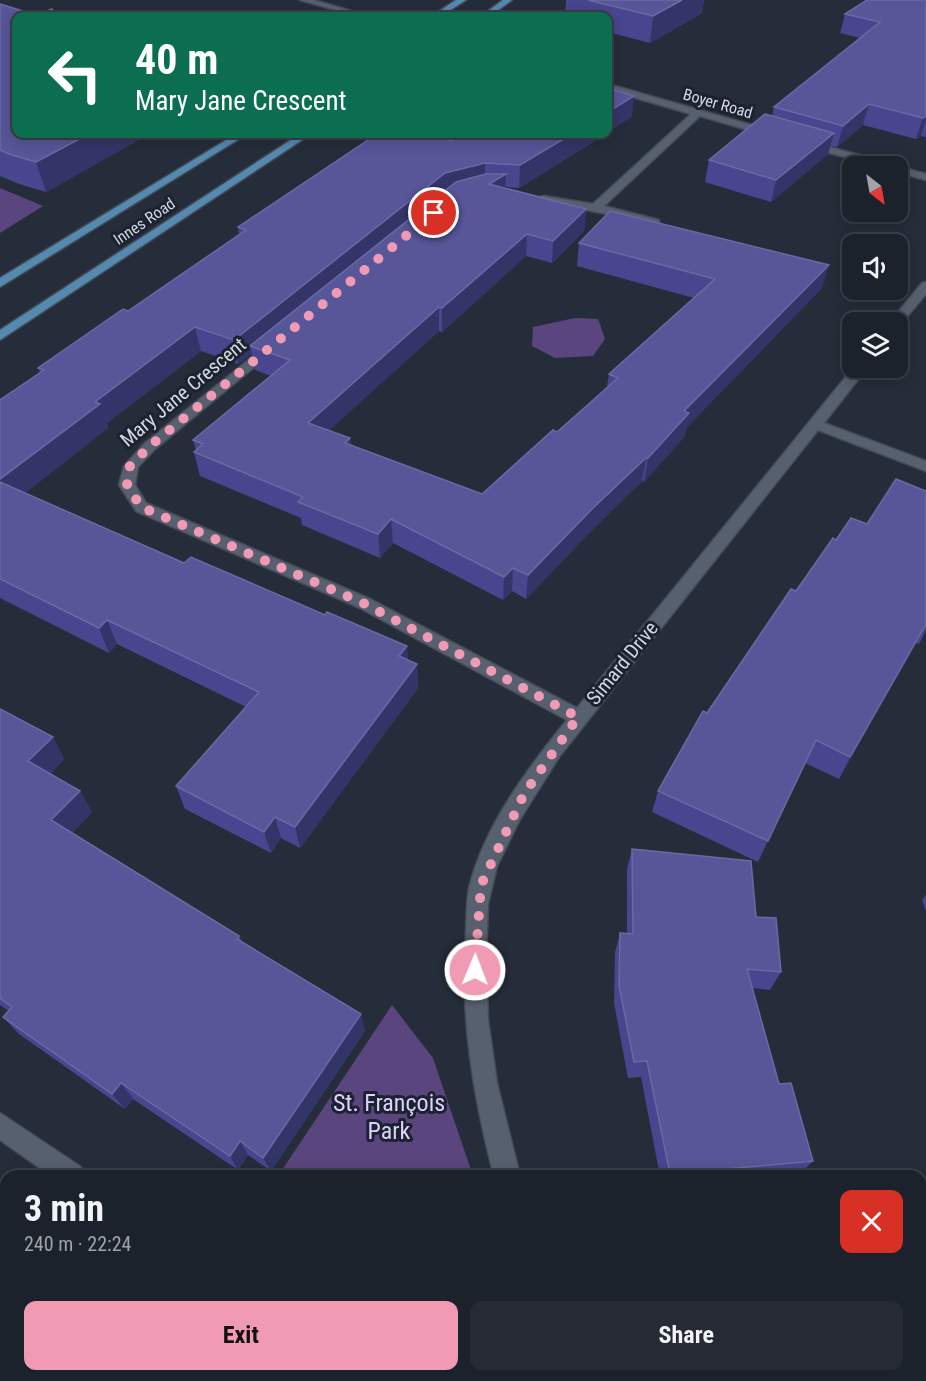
<!DOCTYPE html>
<meta charset="utf-8">
<style>
:root{--surface:#1c222c;--page:#252a34;--text:#f1f3f6;--muted:#a0a4a9;--line:#3a3f48;--accent:#f19ab4}
body{margin:0;font-family:"Roboto Condensed",sans-serif;background:var(--page);color:var(--text);height:100vh;display:flex;flex-direction:column;font-size:22px;white-space:nowrap}
*{box-sizing:border-box;margin:0}
p{font-size:20px;color:var(--muted)}
.icon{flex:none;width:33px;height:33px;fill:none;stroke:currentColor;stroke-width:2;stroke-linecap:round;stroke-linejoin:round}
.map{position:relative;flex:1;overflow:hidden}
.side{position:absolute;left:0px;top:1170px;width:927px;height:212px;display:flex;flex-direction:column;background:var(--surface);border-radius:18px 18px 0 0;box-shadow:0 3px 15px #0003,0 0 0 2px var(--line)}
.side>*{flex:none}
.top-card{position:absolute;left:12px;top:12px;width:600px;height:126px;border-radius:12px;box-shadow:0 3px 15px #0003,0 0 0 2px var(--line);background:#0b6e4f;color:#fff;overflow:hidden}
.needle{width:39px;rotate:149deg}
.controls{position:absolute;left:842px;top:156px;display:grid;gap:12px}
.controls a{display:grid;place-items:center;width:66px;height:66px;border-radius:12px;background:var(--surface);box-shadow:0 3px 15px #0003,0 0 0 2px var(--line);font-size:30px}
.pin{position:absolute;display:grid;place-items:center;width:51px;height:51px;color:#fff;margin:-26px;border:3px solid #fff;border-radius:50%;box-shadow:0 2px 6px #0007}
.me{position:absolute;width:66px;margin:-33px;rotate:1deg;stroke-linejoin:round;filter:drop-shadow(0 0 4px #0008)}
.turn{display:flex;align-items:center;gap:21px;height:126px;padding:0 24px;font-size:27px}
.turn .icon{width:78px;height:78px;stroke-width:2.5}
.turn b{display:block;font-size:42px;line-height:51px}
.round{display:grid;place-items:center;flex:none;width:63px;height:63px;border-radius:12px;background:var(--page)}
.head{display:flex;align-items:center;justify-content:space-between;height:102px;padding:0 24px}
h1{font-size:36px;font-weight:700;line-height:45px}
.primary-button{display:flex;gap:12px;margin-top:auto;padding:12px 24px}
.primary-button a{flex:1;height:69px;border-radius:12px;background:var(--accent);color:#111;font-size:24px;font-weight:700;line-height:69px;text-align:center}
.primary-button a+a{background:var(--page);color:var(--text)}
.map>svg:first-child{display:block}
</style>
<div class="map">
<svg width="926" height="1381" viewBox="0 0 926 1381">
<rect width="100%" height="100%" fill="#252d3a"/>
<!-- green -->
<g fill="#5a457e">
<path d="M0 188 43 206 0 233Z"/>
<path d="M575 318 598 319 605 339 593 356 555 358 532 346 533 327Z"/>
<path d="M392 1005 433 1058 473 1176H278Z"/>
<path d="M145 1376H550L554 1381H141Z"/>
</g>
<g fill="none" stroke-linecap="round" stroke-linejoin="round">
<!-- minor casing -->
<g stroke="#454b56" stroke-width="3">
<g id="minor">
<path d="M300 0H313L369 16H357Z"/>
<path d="M608 84 776 132 777 134 772 137 700 116 604 206 659 220V224L540 201V197L544 196 593 204 691 114 608 90Z"/>
<path d="M807 141 893 164 894 166H879L803 146V142Z"/>
<path d="M894 166H897L926 174V180L897 172V166Z"/>
<path d="M926 282V294L900 325 890 322 922 283Z"/>
<path d="M271 342 277 346 276 349 155 449 138 467 135 485 146 503 370 599 577 708 853 368H867L824 423 926 461V471L818 430 559 757 519 821 497 866 488 904 486 956 488 1020 497 1083 520 1176H494C473 1096 460 1016 466 933 467 918 466 903 469 888 484 826 528 768 567 720L358 607 136 511 119 485 124 466 145 443Z"/>
<path d="M0 1113 81 1167 85 1176H51L0 1140Z"/>
<path d="M582 1376H612L614 1381H584Z"/>
</g>
</g>
<!-- major casing -->
<g stroke="#454b56" stroke-width="3">
<g id="major">
<path d="M456 0H466L441 16H432Z"/>
<path d="M503 0H512L490 16H481Z"/>
<path d="M236 134H247L0 287V278Z"/>
<path d="M300 134H311L0 340V330Z"/>
</g>
</g>
<!-- minor -->
<use href="#minor" fill="#57606f" fill-rule="evenodd"/>
<!-- major -->
<use href="#major" fill="#5489b0" fill-rule="evenodd"/>
</g>
<!-- wall -->
<g fill="#47468f">
<path d="M566 0H704L702 13 650 43 608 32V16H565Z"/>
<path d="M926 0V137L921 136 916 139 863 125 837 147 831 146 828 154 771 202 705 182 709 160 772 116 774 107 860 38 840 33 845 14Z"/>
<path d="M0 4 36 15 16 16 149 134 46 192 19 184 0 176Z"/>
<path d="M606 134 519 188 505 187V189L586 209 584 231 552 263 526 256 442 332 439 331 329 430 350 438 351 445 482 494 557 432 607 387 609 374 694 298 577 266 579 243 822 288 687 427 684 437 644 482 642 481 590 532 526 599 512 591 503 600 393 543 380 558 302 525 301 518 200 476 194 452 196 450 193 440 271 376 255 370 252 354 238 364 201 351 107 423 108 428 25 493 184 563 417 664 418 688 300 848 281 838 271 853 185 809 176 786 246 707 117 644 109 653 0 598V400L40 373 38 368 128 311 239 234 238 227 452 141Z"/>
<path d="M926 491V630L919 644 916 643 839 779 805 763 758 862 652 812 658 791 707 713 796 591 836 540 867 524Z"/>
<path d="M0 709 53 737 64 759 50 774 80 791 92 812 72 833 239 936 242 942 365 1031 271 1171 248 1155 238 1170 133 1099 125 1109 19 1034 3 1017 9 1011 0 1005Z"/>
<path d="M632 849 756 917 781 972 770 990 752 988 779 1084 813 1161 800 1174 781 1176H660L641 1077 628 1078 614 1003 615 952 620 933 627 934V869Z"/>
<path d="M926 895V911L922 900Z"/>
<path d="M850 1376H921L926 1381H857Z"/>
</g>
<!-- shaded-wall -->
<g fill="#333569">
<path d="M682 0H704L702 13 650 43 653 16Z"/>
<path d="M634 96 632 117 608 132V112Z"/>
<path d="M869 104 863 125 837 147 843 126Z"/>
<path d="M926 116V120L921 136 916 139 923 118Z"/>
<path d="M834 133 828 154 771 202 776 180Z"/>
<path d="M89 134H149L46 192 36 162Z"/>
<path d="M572 134H606L519 188 520 165Z"/>
<path d="M485 163V186L250 346 252 354 238 364 234 340 445 173Z"/>
<path d="M506 174 505 196 489 184Z"/>
<path d="M586 209 584 231 552 263 553 241Z"/>
<path d="M527 234 526 256 442 332V308Z"/>
<path d="M829 265 822 288 687 427 684 437 644 482 648 458 684 411Z"/>
<path d="M439 307V331L312 446 308 423Z"/>
<path d="M195 327 201 351 107 423 108 428 9 506 0 487V479L95 402Z"/>
<path d="M350 438 352 462 345 443Z"/>
<path d="M646 458 642 481 590 532 526 599 528 575 593 508Z"/>
<path d="M391 519 393 543 380 558 378 534Z"/>
<path d="M513 568 512 591 503 600 504 577Z"/>
<path d="M107 620 117 644 109 653 99 628Z"/>
<path d="M926 624 916 643 839 779 850 757Z"/>
<path d="M407 646 409 670 399 656Z"/>
<path d="M417 664 418 688 300 848 295 827Z"/>
<path d="M53 737 64 759 41 783 28 761Z"/>
<path d="M80 791 92 812 64 841 51 820Z"/>
<path d="M275 817 281 838 271 853 264 832Z"/>
<path d="M361 1014 365 1031 271 1171 263 1158Z"/>
<path d="M121 1083 133 1099 125 1109 112 1094Z"/>
<path d="M240 1141 248 1155 238 1170 230 1156Z"/>
<path d="M0 1237 6 1241V1245L0 1240Z"/>
<path d="M21 1376H43L40 1381H17Z"/>
</g>
<!-- building -->
<g fill="#565698" stroke="#6a6aa3" stroke-width="1.5">
<path d="M588 0H682L653 16Z"/>
<path d="M867 0H926V116L923 118 869 104 843 126 774 107 880 22 845 14Z"/>
<path d="M0 4 36 15 52 9 57 16H16V134H89L36 162 9 154 0 150Z"/>
<path d="M608 88 634 96 608 112Z"/>
<path d="M765 114 834 133 776 180 709 160Z"/>
<path d="M377 134H422L452 141 466 134H572L520 165 485 163 445 173 234 340 195 327 95 402 100 404 0 479V400L44 370 38 368 123 309 128 311 246 230 238 227Z"/>
<path d="M486 174H506L489 184 586 209 553 241 527 234 442 308 439 307 308 423 350 438 345 443 482 494 553 430 557 432 618 378 609 374 715 279 579 243 610 211 829 265 684 411 689 413 648 458H646L593 508 528 575 513 568 504 577 391 519 378 534 298 502 303 497 194 452 203 444 193 440 290 360 250 346 456 182Z"/>
<path d="M896 479 926 491V624L850 757 816 740 768 841 658 791 703 711 707 713 791 589 796 591 833 538 836 540 851 518 867 524Z"/>
<path d="M0 482 184 563 191 557 325 615 327 612 407 646 399 656 417 664 295 827 275 817 264 832 176 786 259 692 107 620 99 628 0 579Z"/>
<path d="M0 709 53 737 28 761 80 791 51 820 239 936 237 939 361 1014 263 1158 240 1141 230 1156 121 1083 112 1094 3 1017 12 1007 0 998Z"/>
<path d="M632 849 751 861 756 917 776 918 781 972 747 969 779 1084 791 1083 813 1161 670 1174 647 1061 634 1062 619 985 620 933 633 934Z"/>
<path d="M0 1240 6 1245V1376H21L17 1381H0Z"/>
<path d="M921 1247 926 1250V1381H881L874 1376H921Z"/>
</g>
<g fill="none" stroke-linecap="round" stroke-linejoin="round">
<!-- route -->
<path stroke="#f19ab4" stroke-width="10" stroke-dasharray="0 18" d="M434 213 150 446 130 466 127 485 141 507 363 603 578 717 524 794 481 885 475 970"/>
</g>
<g text-anchor="middle" stroke-width="6" stroke-linejoin="round" paint-order="stroke">
<!-- far-street labels -->
<g font-size="16" fill="#d2d7e0" stroke="#1b2330">
<text transform="translate(718 103) rotate(16)" y="6">Boyer Road</text>
<text transform="translate(144 221) rotate(-34)" y="6">Innes Road</text>
</g>
<!-- street labels -->
<g font-size="20" fill="#d2d7e0" stroke="#1b2330">
<text transform="translate(183 392) rotate(-40)" y="7">Mary Jane Crescent</text>
<text transform="translate(622 663) rotate(-51)" y="7">Simard Drive</text>
</g>
<!-- near-park labels -->
<g font-size="24" fill="#dfd1fd" stroke="#1b2330">
<text x="389" y="1111">St. François<tspan x="389" dy="28">Park</tspan></text>
</g>
</g>
</svg>
<div class="controls">
<a><svg class="needle" viewBox="-14 -14 28 28"><path d="M0-13l5 13h-10z" fill="#e53935"/><path d="M0 13l5-13h-10z" fill="#a0a4a9"/></svg></a>
<a><svg class="icon" aria-label="sound" viewBox="0 0 24 24"><path d="M4 9h4l5-4v14l-5-4H4zM17 9q2 3 0 6"/></svg></a>
<a><svg class="icon" aria-label="layers" viewBox="0 0 24 24"><path d="M12 4l9 5-9 5-9-5zM3 14l9 5 9-5"/></svg></a>
</div>
<div class="pin" style="left:434px;top:213px;background:#d93025"><svg class="icon" aria-label="arrive" viewBox="0 0 24 24"><path d="M6 21V4h12l-3 4 3 4H6"/></svg></div>
<svg class="me" style="left:475px;top:970px" viewBox="-20 -20 40 40"><circle r="17" fill="#f19ab4" stroke="#fff" stroke-width="3"/><path d="M0-11L8 9 0 5-8 9z" fill="#fff"/></svg>
<div class="top-card">
<div class="turn"><svg class="icon" aria-label="left" viewBox="0 0 24 24"><path d="M17 20v-9H6M10 6l-5 5 5 5"/></svg><div><b>40 m</b>Mary Jane Crescent</div></div>
</div>
<section class="side">
<div class="head"><div><h1>3 min</h1><p>240 m · 22:24</p></div><a class="round" style="background:#d93025;color:#fff"><svg class="icon" aria-label="close" viewBox="0 0 24 24"><path d="M6 6l12 12M18 6L6 18"/></svg></a></div>
<div class="primary-button"><a>Exit</a><a>Share</a></div>
</section>
</div>
